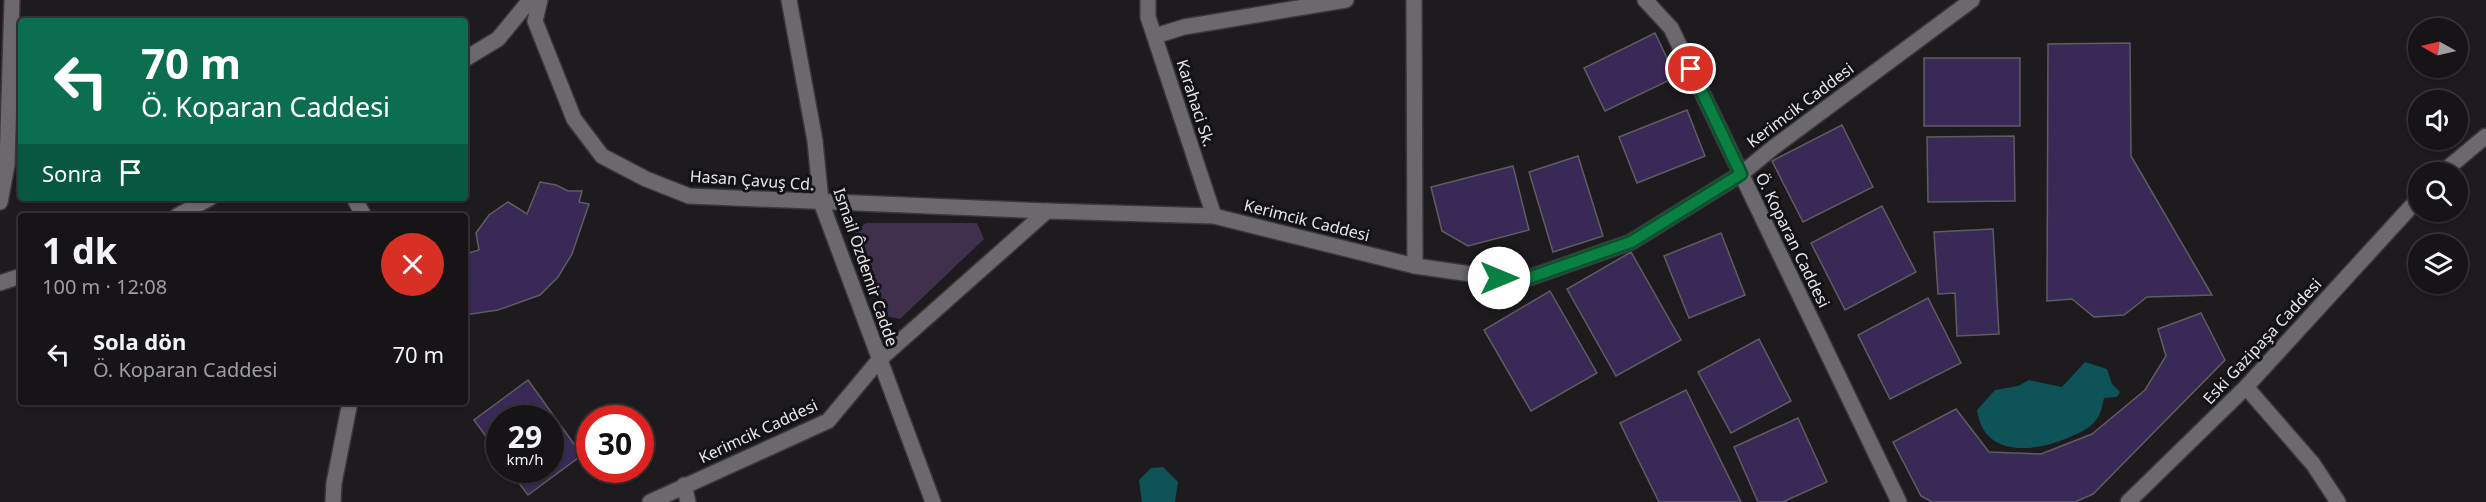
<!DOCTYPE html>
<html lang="tr">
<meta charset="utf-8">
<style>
:root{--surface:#161416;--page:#1f1d1f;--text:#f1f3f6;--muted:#9e9ea1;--line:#353335}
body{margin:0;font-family:"Noto Sans",sans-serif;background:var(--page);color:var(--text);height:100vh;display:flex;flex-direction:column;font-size:22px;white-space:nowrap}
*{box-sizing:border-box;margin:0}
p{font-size:20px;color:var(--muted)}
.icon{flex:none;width:33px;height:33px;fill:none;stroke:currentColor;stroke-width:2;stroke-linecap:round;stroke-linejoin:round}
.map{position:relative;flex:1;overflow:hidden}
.side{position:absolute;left:18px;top:213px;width:450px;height:192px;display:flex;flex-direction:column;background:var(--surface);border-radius:6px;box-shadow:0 2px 4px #0004,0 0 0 2px var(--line)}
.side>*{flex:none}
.top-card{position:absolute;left:18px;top:18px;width:450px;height:183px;border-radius:6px;box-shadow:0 2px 4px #0004,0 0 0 2px var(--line);background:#0b6e4f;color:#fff;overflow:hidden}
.needle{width:39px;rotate:278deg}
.controls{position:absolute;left:2408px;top:18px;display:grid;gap:12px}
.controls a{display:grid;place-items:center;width:60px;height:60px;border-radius:50%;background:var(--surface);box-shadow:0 2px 4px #0004,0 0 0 2px var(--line);font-size:30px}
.speed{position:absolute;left:486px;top:405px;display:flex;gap:12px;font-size:30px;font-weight:700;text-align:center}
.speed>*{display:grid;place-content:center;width:78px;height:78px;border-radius:50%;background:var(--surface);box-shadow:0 2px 4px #0004,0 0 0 2px var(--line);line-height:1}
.speed small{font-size:15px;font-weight:400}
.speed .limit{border:9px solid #d22;background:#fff;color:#111}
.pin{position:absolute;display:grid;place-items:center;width:51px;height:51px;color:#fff;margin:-26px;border:3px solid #fff;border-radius:50%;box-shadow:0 2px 6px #0007}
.me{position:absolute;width:66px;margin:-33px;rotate:90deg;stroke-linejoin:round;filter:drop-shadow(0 0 4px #0008)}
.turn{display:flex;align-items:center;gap:21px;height:126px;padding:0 24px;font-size:27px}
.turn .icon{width:78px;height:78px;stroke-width:2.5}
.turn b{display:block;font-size:42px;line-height:51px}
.then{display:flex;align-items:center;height:57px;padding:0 24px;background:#0003;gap:12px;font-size:22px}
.round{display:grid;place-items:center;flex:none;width:63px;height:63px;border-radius:32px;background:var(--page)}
.head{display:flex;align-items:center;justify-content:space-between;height:102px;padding:0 24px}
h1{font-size:36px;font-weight:700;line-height:45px}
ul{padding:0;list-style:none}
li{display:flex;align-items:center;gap:18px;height:78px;padding:0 24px}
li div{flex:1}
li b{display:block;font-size:22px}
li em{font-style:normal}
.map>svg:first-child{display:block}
</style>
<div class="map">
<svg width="2486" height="502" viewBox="0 0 2486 502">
<rect width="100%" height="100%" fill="#1d1b1e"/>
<!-- green -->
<path fill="#3f314d" d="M866 223H977L984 239 900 319 882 315 854 233Z"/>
<!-- water -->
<g fill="#0d5357">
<path d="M2085 362 2107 369 2112 384 2120 392 2117 397 2104 398C2102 406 2101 414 2096 420 2089 430 2076 434 2065 439 2031 453 1983 456 1977 410L1995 390 2018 386 2029 380 2062 387Z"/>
<path d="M1163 467 1178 482 1175 502H1142L1139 480 1151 468Z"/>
</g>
<!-- building -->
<g fill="#392957" stroke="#5e5d60" stroke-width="1.5">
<path d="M1655 33 1676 77 1605 111 1584 68Z"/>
<path d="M2130 43 2131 156 2212 295 2147 297 2124 315 2094 317 2072 299 2047 301 2048 44Z"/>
<rect x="1924" y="58" width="96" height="68"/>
<path d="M1687 110 1705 156 1637 183 1619 137Z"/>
<path d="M1842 125 1873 187 1803 222 1772 161Z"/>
<path d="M2014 136 2015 201 1928 202 1927 137Z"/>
<path d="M1578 156 1603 236 1553 252 1529 172Z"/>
<path d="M1513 166 1529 230 1468 246 1442 231 1431 187Z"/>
<path d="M540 182 556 185 568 191H582L579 202 589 204 572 254 558 277 540 295 498 310 465 315V254L479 250 476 233 489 215 508 202 527 214Z"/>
<path d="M1882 206 1916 272 1845 310 1811 243Z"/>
<path d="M1993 229 1999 334 1957 336 1955 293 1938 294 1934 232Z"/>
<path d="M1721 233 1745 295 1689 318 1664 256Z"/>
<path d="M1631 252 1681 340 1616 376 1567 289Z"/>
<path d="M1550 291 1597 373 1531 411 1484 330Z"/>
<path d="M1928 298 1961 363 1890 399 1858 335Z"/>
<path d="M2201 313 2225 360 2093 494 2075 502H1932L1921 496 1893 442 1956 409 1989 452 2041 454 2092 434 2145 390 2166 356 2158 329Z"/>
<path d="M1759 339 1791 401 1731 433 1698 372Z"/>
<path d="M528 380 582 455 528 495 509 470H550V418H500V456L474 420Z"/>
<path d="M1686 390 1741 502H1659L1620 423Z"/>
<path d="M1798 418 1827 482 1783 502H1758L1734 447Z"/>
</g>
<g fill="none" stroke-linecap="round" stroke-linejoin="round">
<!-- minor casing -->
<g stroke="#383739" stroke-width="18">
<g id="minor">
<path d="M540 0 535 21 574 119 602 156 646 179 689 196 1047 211"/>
<path d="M789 0 815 141 821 202 933 502"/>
<path d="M1148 0V17L1214 216"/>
<path d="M1414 0 1415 266"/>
<path d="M1645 0 1671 28 1899 502"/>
<path d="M1155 36 1184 27 1346 0"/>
<path d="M465 59 498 39 530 0"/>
<path d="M2443 172 2486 136"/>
<path d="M354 198 364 216"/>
<path d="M0 202 7 165 12 0"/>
<path d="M177 216 210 198"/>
<path d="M0 283 21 276"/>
<path d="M2246 387 2313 464 2338 502"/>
<path d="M684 485 688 502"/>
<path d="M333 502 334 483 350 402"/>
<path d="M650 502 828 421 879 360 1047 211 1214 216 1415 266 1520 281 1631 242 1741 174 1774 147 1972 0"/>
<path d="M2128 502 2246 387 2418 199"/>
</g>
</g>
<!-- minor -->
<use href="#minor" stroke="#6b696d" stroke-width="15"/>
</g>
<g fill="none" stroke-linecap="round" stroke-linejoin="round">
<!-- route casing -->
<g stroke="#07532c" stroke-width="15">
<path id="route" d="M1499 278 1520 281 1631 242 1741 174 1691 69"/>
</g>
<!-- route -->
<use href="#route" stroke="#0b8043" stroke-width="10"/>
</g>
<g text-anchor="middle" stroke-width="6" stroke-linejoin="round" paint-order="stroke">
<!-- street labels -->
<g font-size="16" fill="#e7e6e8" stroke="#131215">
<text transform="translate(1196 103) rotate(72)" y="6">Karahaci Sk.</text>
<text transform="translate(1800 105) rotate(-37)" y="6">Kerimcik Caddesi</text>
<text transform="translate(752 180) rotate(4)" y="6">Hasan Çavuş Cd.</text>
<text transform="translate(1307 220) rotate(14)" y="6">Kerimcik Caddesi</text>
<text transform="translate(1793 240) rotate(64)" y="6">Ö. Koparan Caddesi</text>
<text transform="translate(866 267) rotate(71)" y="6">Ismail Ôzdemir Cadde</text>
<text transform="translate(2262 341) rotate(-47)" y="6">Eski Gazipaşa Caddesi</text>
<text transform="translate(758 431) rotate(-25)" y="6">Kerimcik Caddesi</text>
</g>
</g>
</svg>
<div class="controls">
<a><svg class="needle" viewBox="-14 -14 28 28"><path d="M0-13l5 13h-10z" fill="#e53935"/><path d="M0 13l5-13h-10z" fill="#9e9ea1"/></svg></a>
<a><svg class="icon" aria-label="sound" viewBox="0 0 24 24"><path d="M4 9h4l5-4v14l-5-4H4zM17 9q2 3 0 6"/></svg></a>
<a><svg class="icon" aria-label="search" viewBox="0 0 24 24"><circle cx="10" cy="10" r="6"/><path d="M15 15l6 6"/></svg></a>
<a><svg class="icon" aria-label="layers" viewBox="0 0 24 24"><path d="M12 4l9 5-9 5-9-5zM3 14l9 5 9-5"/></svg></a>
</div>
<div class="speed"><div>29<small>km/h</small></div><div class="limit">30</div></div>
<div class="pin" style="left:1691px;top:69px;background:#d93025"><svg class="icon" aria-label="arrive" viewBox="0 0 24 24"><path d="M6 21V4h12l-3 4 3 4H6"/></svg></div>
<svg class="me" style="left:1499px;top:278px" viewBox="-20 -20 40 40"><circle r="19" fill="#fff"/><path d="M0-13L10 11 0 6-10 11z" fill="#0b8043"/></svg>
<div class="top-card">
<div class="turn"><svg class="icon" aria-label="left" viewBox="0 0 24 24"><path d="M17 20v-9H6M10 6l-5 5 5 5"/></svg><div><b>70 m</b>Ö. Koparan Caddesi</div></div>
<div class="then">Sonra<svg class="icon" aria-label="arrive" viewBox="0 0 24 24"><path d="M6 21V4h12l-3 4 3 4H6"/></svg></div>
</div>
<section class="side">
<div class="head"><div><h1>1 dk</h1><p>100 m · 12:08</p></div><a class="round" style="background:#d93025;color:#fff"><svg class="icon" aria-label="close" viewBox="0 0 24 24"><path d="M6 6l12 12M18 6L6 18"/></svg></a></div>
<ul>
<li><svg class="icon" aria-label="left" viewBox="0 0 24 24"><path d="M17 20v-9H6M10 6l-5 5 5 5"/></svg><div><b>Sola dön</b><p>Ö. Koparan Caddesi</p></div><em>70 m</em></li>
</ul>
</section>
</div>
